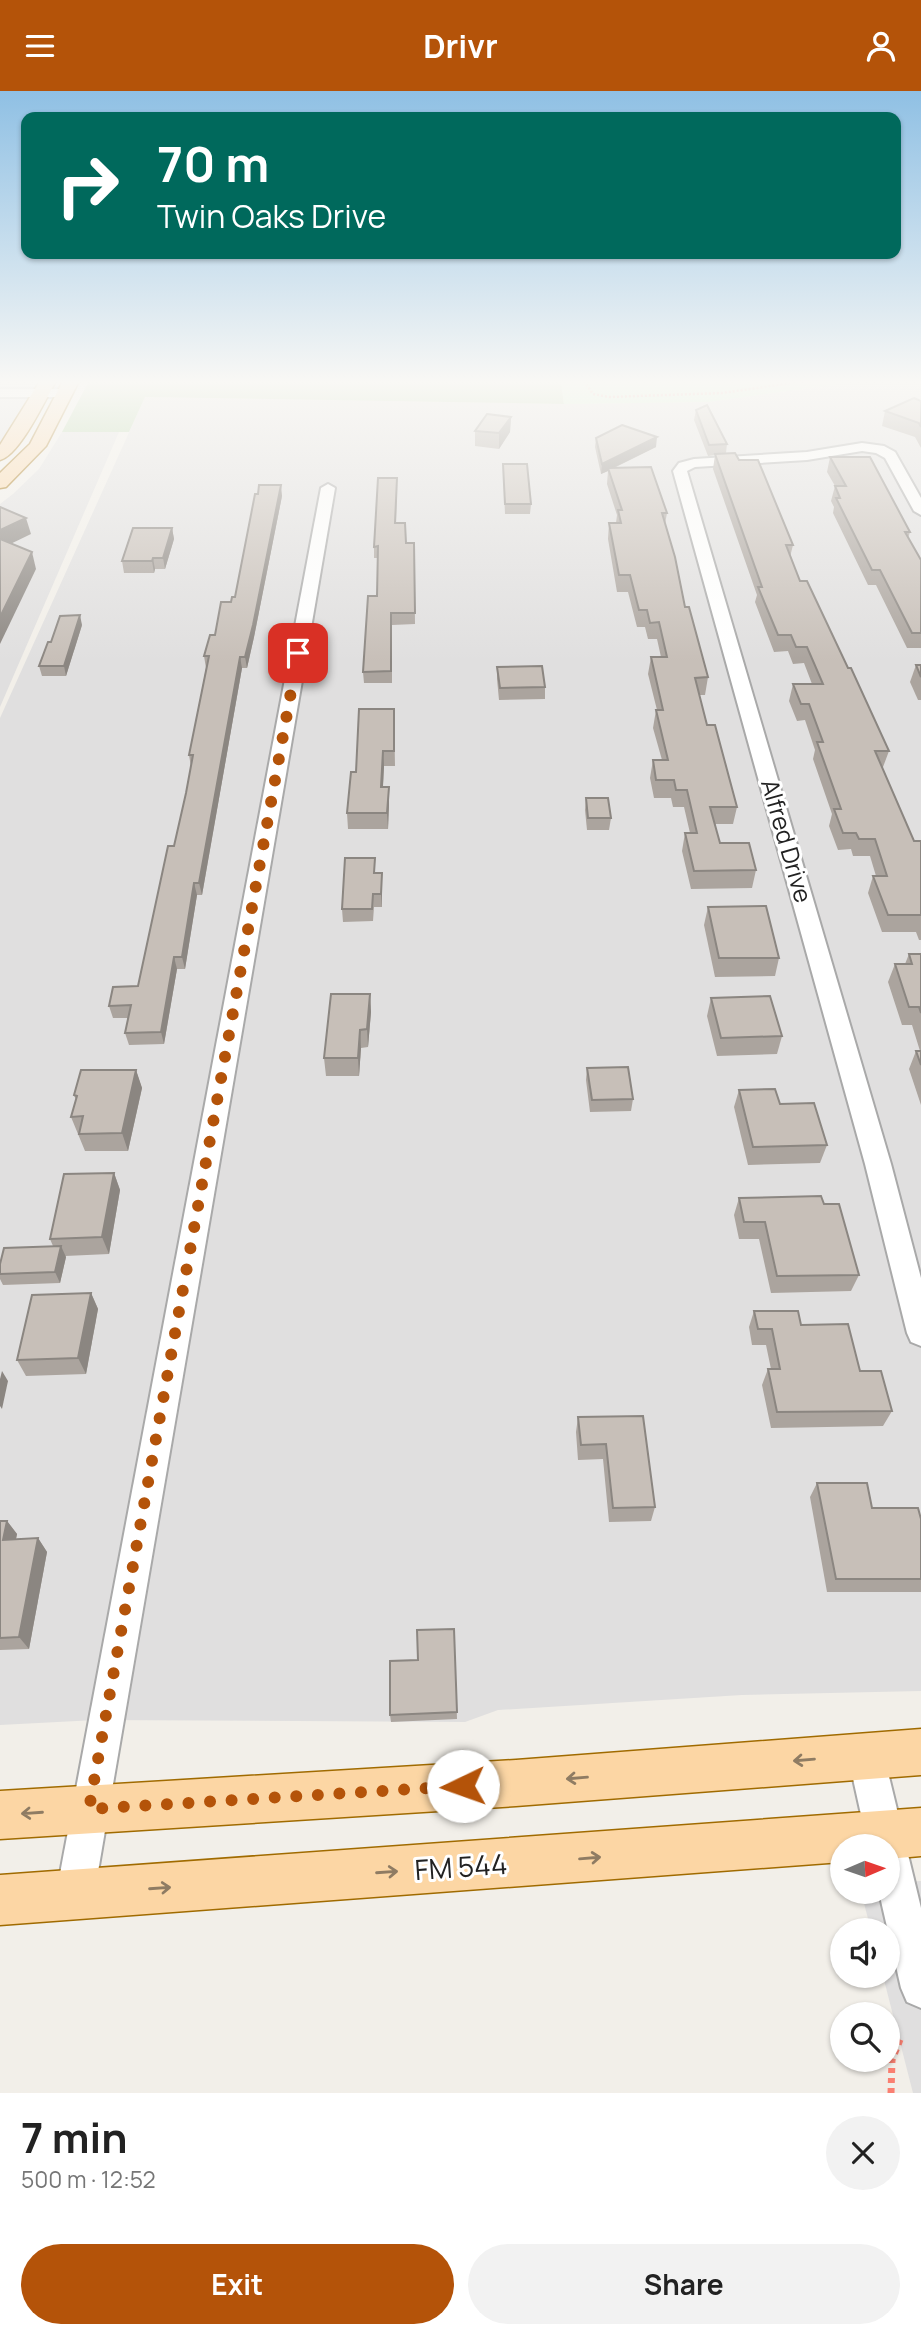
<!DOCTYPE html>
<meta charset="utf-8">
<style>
:root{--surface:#fff;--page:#f2f2f2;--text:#222;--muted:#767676;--accent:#b45309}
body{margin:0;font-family:Manrope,sans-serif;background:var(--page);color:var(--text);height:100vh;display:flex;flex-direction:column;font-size:26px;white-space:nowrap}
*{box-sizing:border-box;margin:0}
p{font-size:23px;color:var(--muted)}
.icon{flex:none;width:38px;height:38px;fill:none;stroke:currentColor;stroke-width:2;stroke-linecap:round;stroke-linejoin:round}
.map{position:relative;height:2002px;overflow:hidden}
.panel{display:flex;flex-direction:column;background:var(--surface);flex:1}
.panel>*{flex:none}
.guide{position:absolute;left:21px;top:21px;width:880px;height:147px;border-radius:14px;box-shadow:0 2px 5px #0004;background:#00695c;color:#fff;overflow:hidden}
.needle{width:46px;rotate:88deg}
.buttons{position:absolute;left:830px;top:1743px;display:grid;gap:14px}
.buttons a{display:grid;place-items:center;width:70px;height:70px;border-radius:50%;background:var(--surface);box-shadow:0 2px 5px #0004;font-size:35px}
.pin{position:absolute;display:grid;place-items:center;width:60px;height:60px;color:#fff;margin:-30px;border-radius:14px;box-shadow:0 4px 10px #0006}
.me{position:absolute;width:77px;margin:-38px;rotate:267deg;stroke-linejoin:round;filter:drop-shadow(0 0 5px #0008)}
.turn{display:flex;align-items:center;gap:24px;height:147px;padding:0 21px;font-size:32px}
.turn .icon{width:91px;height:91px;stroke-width:2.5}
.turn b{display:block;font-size:49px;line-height:60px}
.round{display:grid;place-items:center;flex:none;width:74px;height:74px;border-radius:37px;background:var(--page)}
.summary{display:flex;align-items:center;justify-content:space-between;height:119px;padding:0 21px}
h1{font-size:42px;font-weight:700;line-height:52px}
.cta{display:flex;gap:14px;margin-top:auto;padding:14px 21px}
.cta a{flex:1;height:80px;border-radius:42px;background:var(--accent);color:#fff;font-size:28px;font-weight:700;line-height:80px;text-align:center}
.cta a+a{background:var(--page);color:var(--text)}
header{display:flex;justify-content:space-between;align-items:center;height:91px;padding:0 21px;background:var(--accent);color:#fff;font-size:32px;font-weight:700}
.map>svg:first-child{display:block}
</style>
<header><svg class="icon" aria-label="menu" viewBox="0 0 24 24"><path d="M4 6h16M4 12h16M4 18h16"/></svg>Drivr<svg class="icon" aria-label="person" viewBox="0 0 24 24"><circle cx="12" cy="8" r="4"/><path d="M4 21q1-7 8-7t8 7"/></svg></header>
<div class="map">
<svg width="921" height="2002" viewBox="0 0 921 2002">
<rect width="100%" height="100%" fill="#f2efe9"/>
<!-- residential -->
<g fill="#e0dfdf">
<path d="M0 290H38L0 353Z"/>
<path d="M861 290H921V1600L742 1604 498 1619 465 1631 96 1629 0 1634V627L145 306 564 313 708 311Z"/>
<path d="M62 341H119L0 616V413L13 403 39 378Z"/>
<path d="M921 1790V2002H913L883 1885H887V1839H871L861 1801H887V1792Z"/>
</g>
<!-- forest -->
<path fill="#add19e" d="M89 290H561L564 313 145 306 129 341H62Z"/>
<!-- park -->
<path fill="#c8facc" d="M561 290H861L708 311 564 313Z"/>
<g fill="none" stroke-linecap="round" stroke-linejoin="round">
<!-- minor casing -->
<g stroke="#a9a9a9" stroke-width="4">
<g id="minor">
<path d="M0 298H65L71 302 65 306H0Z"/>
<path d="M862 352 884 355 895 361 921 407V424L914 420 885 367 876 362 862 360 807 369 695 376 687 380 891 1073 921 1187V1255L911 1251 907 1242 865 1073 673 380 679 372 694 368 807 361Z"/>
<path d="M328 393 335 397 94 1804 89 1818 75 1823 61 1818 56 1804 321 397Z"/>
<path d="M866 1647 879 1652 884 1665 921 1817V1917L907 1911 901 1897 879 1801H887V1755H868L848 1665 853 1652Z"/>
</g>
</g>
<!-- major casing -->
<g stroke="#a06b00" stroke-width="3">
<g id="major">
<path d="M40 290H56C45 309 20 364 0 369V354Z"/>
<path d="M63 290H79L46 355 6 396 0 397V382L30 353Z"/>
<path d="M921 1638V1684L516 1715 0 1748V1700L516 1669Z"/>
<path d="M921 1717V1765L887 1768V1755H842V1771L0 1834V1784Z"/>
</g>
</g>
<!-- path-far1 -->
<path stroke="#fa8072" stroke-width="2.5" stroke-dasharray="2 2" stroke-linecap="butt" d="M584 290 593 303 609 306 722 302 805 290"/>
<!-- path -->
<path stroke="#fa8072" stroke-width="7" stroke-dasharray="5 5" stroke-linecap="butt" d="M891 2002 892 1969 901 1946"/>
<!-- minor -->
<use href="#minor" fill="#fff" fill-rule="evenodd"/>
<!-- major -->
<use href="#major" fill="#fcd6a4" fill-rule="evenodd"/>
</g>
<!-- wall -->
<g fill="#aba49e">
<path d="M921 310V357L915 346 882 335 885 320Z"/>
<path d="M696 319 727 353 726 362 793 454 790 466 800 490 848 577 889 660 883 676H881L914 750H921V849H919L916 841H882L868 802 873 785H876L870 765H853L851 758 838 759 829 735 832 723 813 668 815 659 805 629 797 630 789 610 793 593H812L804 572 793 573 788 560 774 561 755 511 757 504 713 378 715 364 708 365 694 329Z"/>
<path d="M511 326 510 341 499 358 475 355V340Z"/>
<path d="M596 347 656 356 614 377 667 422 665 433 685 516 708 586 705 604H699L707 634 737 716 733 733H715L720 752 756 779 752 797 691 798 682 760 685 742H690L684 716H673L671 707H654L650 687 653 669H662L653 637 656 619H657L648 583 651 566H661L657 548H648L645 536H637L628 501H617L608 448 609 432H616L617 424 607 393 608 380 601 383 595 356Z"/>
<path d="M830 366 910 441 908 447 921 469V557H907L876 494H868L833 422 834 416 831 410 835 395 827 381Z"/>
<path d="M503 373 531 413 530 423H505Z"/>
<path d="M397 387 396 432 406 452H414L415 533 392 534V592H364L363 581 377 505 378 467H374V456Z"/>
<path d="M282 405 254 546 247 577H242L202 804H197L185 878H177L164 953 129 954 125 942 128 927H113L109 915 138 895 174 755 186 702 191 676 189 664 206 577 204 565 235 506Z"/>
<path d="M172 437 174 448 165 478H155L154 482H124L122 470Z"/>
<path d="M82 534 66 585H42L39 575Z"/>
<path d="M916 574H921V609H918L910 591Z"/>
<path d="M497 576 545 596V608L499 609 497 588Z"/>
<path d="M394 618 395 675H384L383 696H389V712L388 738H348L347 722 356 681Z"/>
<path d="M586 707 611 727 609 739H587L585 719Z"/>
<path d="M375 782H382V816H374L373 830 343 831 342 818Z"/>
<path d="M708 816 779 867 775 885 715 886 704 834Z"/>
<path d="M909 863H921V1014L909 978 916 960H920L912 934H902L888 891 895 873H905Z"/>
<path d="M370 903 371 921 368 956 361 957 359 985H326L324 967Z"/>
<path d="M711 907 782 945 777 963 717 965 707 925Z"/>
<path d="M587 977 633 1008 631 1020 590 1021 586 989Z"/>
<path d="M136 979 142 997 128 1060H85L71 1026 76 1009 74 1004Z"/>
<path d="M739 999 780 1013 827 1054 820 1072 748 1074 734 1016Z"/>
<path d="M114 1082 120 1099 109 1163 65 1165 66 1166 60 1192 3 1194 0 1188V1173L53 1155 50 1148Z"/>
<path d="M739 1107 859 1184 851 1200 771 1202 759 1148H739L734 1124Z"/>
<path d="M91 1202 98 1218 86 1283 26 1285 17 1269Z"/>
<path d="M754 1220 801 1234 860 1280 892 1320 883 1335 771 1337 762 1294 768 1278H771L766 1254H752L749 1236Z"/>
<path d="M643 1325 655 1416 651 1430 609 1431 603 1368 578 1369 576 1341 578 1326Z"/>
<path d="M817 1392 872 1417 921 1428V1501H827L810 1406Z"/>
<path d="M0 1430H7L17 1443 16 1448 38 1447 47 1461 29 1558 0 1559Z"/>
<path d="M454 1538 457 1628 391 1631 390 1624 418 1569Z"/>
</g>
<!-- shaded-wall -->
<g fill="#8b8681">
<path d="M511 326 510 341 499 358V342Z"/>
<path d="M657 346 656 356 609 379 608 377V380L601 383 602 373Z"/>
<path d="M281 394 282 405 254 546 247 577 245 566Z"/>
<path d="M26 427 31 443 0 458V439Z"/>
<path d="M172 437 174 448 165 478 163 467Z"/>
<path d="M32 461 36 478 0 553V526Z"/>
<path d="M153 467 155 478 154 482 152 470Z"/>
<path d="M80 524 82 534 66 585 64 575Z"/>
<path d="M240 566 242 577 202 804 199 792Z"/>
<path d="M383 660 384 675 382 712 381 696Z"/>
<path d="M389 696V712L388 738 387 722Z"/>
<path d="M382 782V816L381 803Z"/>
<path d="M194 792 197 804 185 878 182 866Z"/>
<path d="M174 866 177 878 164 953 161 941Z"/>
<path d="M370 903 371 921 368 956 367 938Z"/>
<path d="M360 939 361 957 359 985 358 967Z"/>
<path d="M136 979 142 997 128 1060 122 1042Z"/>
<path d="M114 1082 120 1099 109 1163 102 1146Z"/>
<path d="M61 1155 66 1166 60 1192 55 1181Z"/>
<path d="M91 1202 98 1218 86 1283 78 1267Z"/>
<path d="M2 1280 8 1290 2 1318 0 1315V1288Z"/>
<path d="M7 1430 17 1443 13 1462 3 1449Z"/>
<path d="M38 1447 47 1461 29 1558 19 1546Z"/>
</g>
<!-- building -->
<g fill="#c7bfb8" stroke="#8b8681" stroke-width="2">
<path d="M914 307 921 310V336L919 332 885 320Z"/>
<path d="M707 314 727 353 709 354 696 319Z"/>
<path d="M487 323 511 326 499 342 475 340Z"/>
<path d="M622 334 657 346 602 373 596 347Z"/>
<path d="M735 362 739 369H758L793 454H786L800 490H807L848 577H851L889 660H875L914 750H921V824H888L873 785H887L875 748H859L856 742H843L834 718H841L817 651H823L809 613H801L793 593H823L807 556H796L791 544H778L758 496H762L715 363Z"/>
<path d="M830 366H870L910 441H905L921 469V542H912L880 479H872L836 407H840L835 395H846Z"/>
<path d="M503 373H527L531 413H505Z"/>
<path d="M651 376 667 422H662L675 466 685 516H689L708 586 695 587 707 634H715L737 716H710L720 752H749L756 779 694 780 685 742H697L687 699H676L674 689H656L653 669H668L656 619H663L651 566H667L659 531 650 532 647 519H639L630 484H619L609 432H621L618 419H622L608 377Z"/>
<path d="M378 387H397L395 432H405L406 452H414L415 522H391V580L363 581 368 505H377L378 455 374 456Z"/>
<path d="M259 394H281L253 534 245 566H240L199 792H194L182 866H174L161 941 125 942 131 914 109 915 113 896 138 895 168 755H174L186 702 193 664H189L209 565H204L210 544H215L221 511H231L232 506H235L255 403H258Z"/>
<path d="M0 416 26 427 0 439Z"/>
<path d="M133 437H172L163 467H153L152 470H122Z"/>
<path d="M0 448 32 461 0 526Z"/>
<path d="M80 524 64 575H39L48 551H51L60 525Z"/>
<path d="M916 574H921V586Z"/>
<path d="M542 575 545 596 500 597 497 576Z"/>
<path d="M359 618H394V660H383L381 696H389L387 722H347L351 681H356Z"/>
<path d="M586 707H608L611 727H588Z"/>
<path d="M345 767H375L374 782H382L381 803H373L372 818H342Z"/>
<path d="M766 815 779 867H719L708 816Z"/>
<path d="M909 863H921V922L919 916H909L895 873H912Z"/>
<path d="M331 903H370L367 938 360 939 358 967H324Z"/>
<path d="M770 905 782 945 721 947 711 907Z"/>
<path d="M916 960H921V974Z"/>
<path d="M628 976 633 1008 592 1009 587 977Z"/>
<path d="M81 979H136L122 1042 79 1043 83 1025 71 1026 77 1005 74 1004Z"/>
<path d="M775 998 780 1013 814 1012 827 1054 753 1056 739 999Z"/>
<path d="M114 1082 102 1146 50 1148 64 1083Z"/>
<path d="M821 1105 824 1113H839L859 1184 777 1185 765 1131H744L739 1107Z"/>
<path d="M61 1155 55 1181 0 1183V1173L4 1157Z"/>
<path d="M91 1202 78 1267 17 1269 32 1204Z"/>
<path d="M754 1220H798L801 1234 848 1233 860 1280H881L892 1320 777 1321 768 1278H780L772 1238H758Z"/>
<path d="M643 1325 655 1416 613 1417 606 1353 581 1354 578 1326Z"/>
<path d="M817 1392H867L872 1417H918L921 1428V1488H836Z"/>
<path d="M0 1430H7L3 1449 38 1447 19 1546 0 1547Z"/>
<path d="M454 1538 457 1621 390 1624V1570L418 1569 417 1539Z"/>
</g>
<!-- one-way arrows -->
<defs><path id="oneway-shaft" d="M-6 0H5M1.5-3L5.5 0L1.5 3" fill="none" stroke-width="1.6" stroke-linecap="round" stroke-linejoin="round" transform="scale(1.75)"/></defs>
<g stroke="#8f7c63">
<use href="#oneway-shaft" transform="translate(804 1669) rotate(175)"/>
<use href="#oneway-shaft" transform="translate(577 1687) rotate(175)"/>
<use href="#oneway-shaft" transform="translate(32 1722) rotate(176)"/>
<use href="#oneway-shaft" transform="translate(590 1767) rotate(-5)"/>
<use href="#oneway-shaft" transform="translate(387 1781) rotate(-4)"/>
<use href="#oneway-shaft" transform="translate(160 1797) rotate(-4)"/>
</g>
<!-- sky -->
<linearGradient id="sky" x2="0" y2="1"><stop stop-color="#8fc0e4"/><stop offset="0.51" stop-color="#f9f8f5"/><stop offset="1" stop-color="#f9f8f5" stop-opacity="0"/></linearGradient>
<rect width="921" height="571" fill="url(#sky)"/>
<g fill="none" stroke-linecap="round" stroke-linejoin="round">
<!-- route -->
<path stroke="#b45309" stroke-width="12" stroke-dasharray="0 21.6" d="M298 562 89 1718 463 1695"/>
</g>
<g text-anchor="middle" stroke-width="6" stroke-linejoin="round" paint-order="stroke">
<!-- street labels -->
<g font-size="24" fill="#222" stroke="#fff">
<text transform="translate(786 750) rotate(74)" y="8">Alfred Drive</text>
</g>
<!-- near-street labels -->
<g font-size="28" fill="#222" stroke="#fff">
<text transform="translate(461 1776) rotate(-4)" y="10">FM 544</text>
</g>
</g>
</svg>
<div class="buttons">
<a><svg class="needle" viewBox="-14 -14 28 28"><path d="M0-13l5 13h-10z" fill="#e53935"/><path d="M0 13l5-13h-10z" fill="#767676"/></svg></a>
<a><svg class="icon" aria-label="sound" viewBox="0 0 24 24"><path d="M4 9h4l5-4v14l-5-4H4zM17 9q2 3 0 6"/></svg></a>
<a><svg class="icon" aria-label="search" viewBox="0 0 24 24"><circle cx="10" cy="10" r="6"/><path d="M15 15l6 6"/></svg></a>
</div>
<div class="pin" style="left:298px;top:562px;background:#d93025"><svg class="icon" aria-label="arrive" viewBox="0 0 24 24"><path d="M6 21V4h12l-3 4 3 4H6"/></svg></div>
<svg class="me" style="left:463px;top:1695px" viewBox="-20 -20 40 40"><circle r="19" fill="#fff"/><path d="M0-13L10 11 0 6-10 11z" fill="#b45309"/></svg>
<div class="guide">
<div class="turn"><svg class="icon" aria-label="right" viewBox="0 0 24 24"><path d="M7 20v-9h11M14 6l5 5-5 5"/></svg><div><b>70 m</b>Twin Oaks Drive</div></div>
</div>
</div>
<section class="panel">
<div class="summary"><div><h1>7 min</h1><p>500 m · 12:52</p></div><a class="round"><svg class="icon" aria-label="close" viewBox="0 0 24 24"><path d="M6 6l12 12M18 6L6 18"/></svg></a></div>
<div class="cta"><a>Exit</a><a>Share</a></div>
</section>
